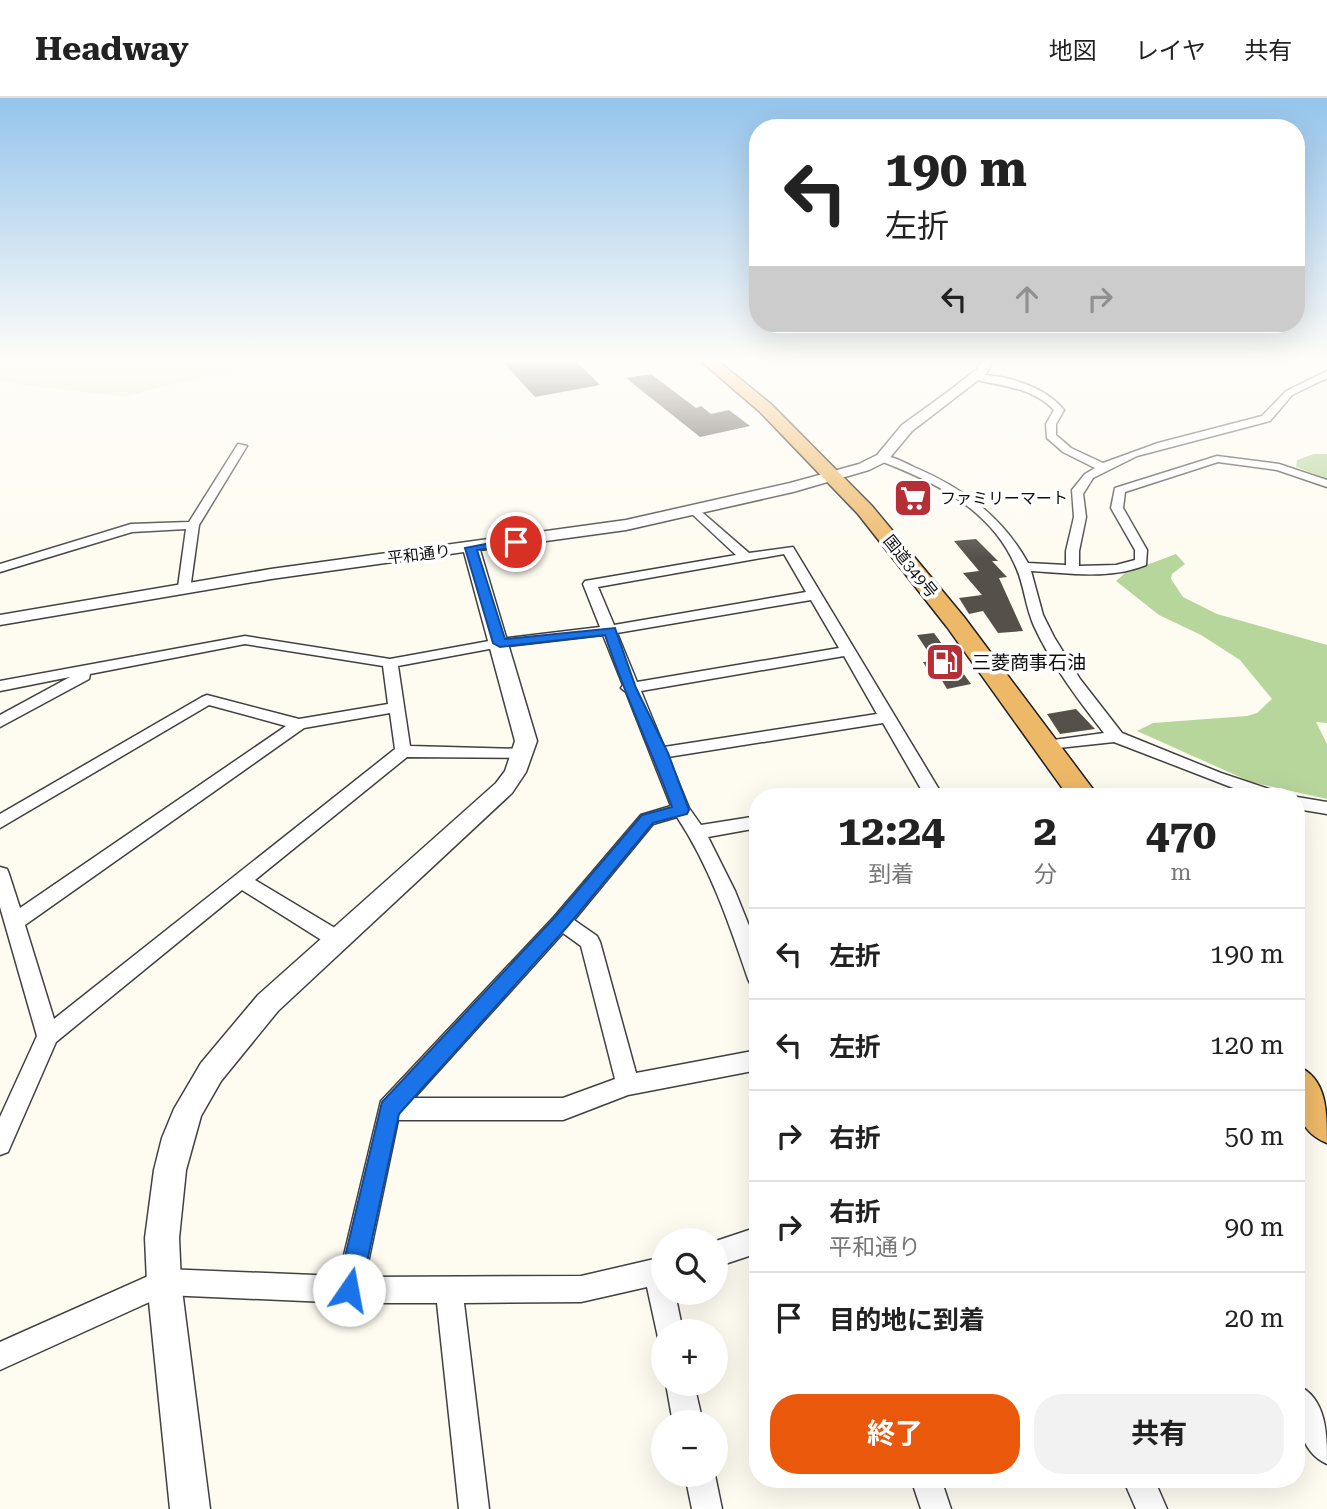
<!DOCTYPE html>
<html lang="ja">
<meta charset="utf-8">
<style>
:root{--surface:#fff;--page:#f2f2f2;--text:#222;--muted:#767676;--line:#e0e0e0;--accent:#ea580c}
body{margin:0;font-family:"Roboto Serif","Noto Sans JP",serif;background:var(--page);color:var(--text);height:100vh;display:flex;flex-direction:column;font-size:26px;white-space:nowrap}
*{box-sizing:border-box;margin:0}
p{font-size:23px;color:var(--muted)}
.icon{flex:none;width:38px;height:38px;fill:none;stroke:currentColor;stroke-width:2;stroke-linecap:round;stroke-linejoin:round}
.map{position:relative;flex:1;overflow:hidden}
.details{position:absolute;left:749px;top:690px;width:556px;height:700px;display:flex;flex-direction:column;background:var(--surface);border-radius:28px;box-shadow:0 7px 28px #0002}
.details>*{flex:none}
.banner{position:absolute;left:749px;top:21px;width:556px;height:214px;border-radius:28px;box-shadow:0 7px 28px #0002;background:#fff;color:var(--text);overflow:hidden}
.buttons{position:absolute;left:651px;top:1130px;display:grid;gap:14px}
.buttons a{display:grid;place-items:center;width:77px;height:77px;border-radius:50%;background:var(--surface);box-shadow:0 7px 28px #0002;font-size:35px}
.pin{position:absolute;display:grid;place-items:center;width:60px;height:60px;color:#fff;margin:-30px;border:4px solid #fff;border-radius:50%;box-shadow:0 2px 7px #0007}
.me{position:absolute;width:77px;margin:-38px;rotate:12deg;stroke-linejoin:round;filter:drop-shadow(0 0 5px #0008)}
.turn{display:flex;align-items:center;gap:24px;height:147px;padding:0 21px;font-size:32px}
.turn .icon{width:91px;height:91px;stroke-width:2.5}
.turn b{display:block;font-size:49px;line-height:60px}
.lanes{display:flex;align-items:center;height:66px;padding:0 21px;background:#0003;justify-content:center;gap:35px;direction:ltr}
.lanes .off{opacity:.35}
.eta{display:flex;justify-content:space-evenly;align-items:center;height:119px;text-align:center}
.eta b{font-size:42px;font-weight:700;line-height:49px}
.primary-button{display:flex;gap:14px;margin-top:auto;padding:14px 21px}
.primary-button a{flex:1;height:80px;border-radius:28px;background:var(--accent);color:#fff;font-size:28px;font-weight:700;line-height:80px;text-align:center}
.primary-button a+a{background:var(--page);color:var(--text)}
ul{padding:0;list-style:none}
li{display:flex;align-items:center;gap:21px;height:91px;padding:0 21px;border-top:2px solid var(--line)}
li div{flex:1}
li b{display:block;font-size:26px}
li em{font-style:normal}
header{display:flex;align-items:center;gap:42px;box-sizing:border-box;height:98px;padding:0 35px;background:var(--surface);border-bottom:2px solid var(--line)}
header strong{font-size:33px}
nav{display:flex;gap:38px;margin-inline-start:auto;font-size:24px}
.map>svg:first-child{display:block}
</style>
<header>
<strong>Headway</strong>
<nav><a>地図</a><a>レイヤ</a><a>共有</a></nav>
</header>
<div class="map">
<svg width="1327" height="1411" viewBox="0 0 1327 1411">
<rect width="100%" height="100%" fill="#fefbf1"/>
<!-- forest -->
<g fill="#b7d69c">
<path d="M1314 356H1327V381L1296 369 1297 362Z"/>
<path d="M1176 456 1185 466 1172 476 1171 481 1183 499 1217 516 1327 547V625L1316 624 1327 646V701L1251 684 1137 633 1153 625 1247 618 1257 615 1272 601 1240 562 1201 537 1159 517 1116 483 1125 475Z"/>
</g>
<!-- pitch -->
<path fill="#e3eecd" d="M0 264H263L123 299 0 284Z"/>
<!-- building -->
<g fill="#56504b">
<path d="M503 264H577L600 287 535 299Z"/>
<path d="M651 276 696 310 701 308 711 316 729 312 750 328 700 339 626 280Z"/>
<path d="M918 393 930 406 909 408 899 395Z"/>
<path d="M976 441 998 463H992L1007 479 999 480 1023 533 998 535 983 513 969 516 959 500 982 497 963 475 979 473 954 443Z"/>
<path d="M934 535 971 586 947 591 941 581 934 582 923 564 934 563 917 537Z"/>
<path d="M1076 611 1095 631 1060 636 1047 616Z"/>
</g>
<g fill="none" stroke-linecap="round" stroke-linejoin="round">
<!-- minor casing -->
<g stroke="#414141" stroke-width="3">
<g id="minor">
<path d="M1327 273V280L1292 297 1270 323 1137 358 1093 380 1083 396 1086 419 1079 453V468L1116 467 1135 462V452L1111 410 1115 390 1217 358 1279 366 1327 382V389L1277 372 1218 364 1125 394 1123 410 1147 452 1146 467C1109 482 1069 475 1031 473L1043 517 1054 539 1080 581 1122 635 1221 675 1278 694 1281 698H1254L1114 644 1040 652 1038 648 1046 643 1104 635C1078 602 1052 567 1034 528 1025 508 1024 485 1015 467 990 410 933 383 878 362V358C890 356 903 364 914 369 963 390 1002 418 1028 465L1066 467V453L1074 419 1072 392 1085 376 1095 370 1063 354 1047 340 1046 326 1054 312C1032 289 1001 288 972 281V277C1002 275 1045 288 1064 312L1056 326V337L1071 350 1103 365 1158 345 1262 318 1286 293Z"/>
<path d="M238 346 247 348 199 427 190 492H180L178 489 186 431 132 434 0 474V466L131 426 189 424Z"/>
<path d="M696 409 749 455 793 449 943 698H925L883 625 668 659 689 710 701 727 758 718V730L708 739 735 793 758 850V889L751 887 748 881C729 825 710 769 677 719L653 726 574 822 597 838 600 844 636 975 758 952V972L628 997 563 1022H398L365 1179 581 1178 663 1159V1195H675L683 1234H663V1245L659 1244 647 1189 581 1204 464 1205 489 1411H459L437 1205H349L165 1197 0 1272V1244L164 1171 339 1178 381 1003 554 819 641 717 671 708 626 594 621 590 623 587 603 537 500 549 398 568 410 648 523 651 531 656 529 660 407 659 255 782 345 836 348 842 345 848 338 850 331 848 242 792 56 944 8 1054 0 1057V1019L37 938 0 809V769L7 771 9 776 20 810 286 628 209 607 0 730V716L202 599 207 597 299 621 388 606 383 568 245 546 90 576 89 581 0 629V617L70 579 0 593V583L245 538 390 561 500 541 600 529 583 486 585 483 736 457 692 416 690 413ZM784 456 806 494 614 527 598 489ZM811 502 839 550 637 584 617 535ZM844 558 877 616 664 649 641 593ZM390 615 395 651 54 921 25 827 304 630ZM563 835 581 848 615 981 563 1000H414Z"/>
<path d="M1297 699 1327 704V716L1297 711Z"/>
<path d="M758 1129V1155L716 1169V1143Z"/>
<path d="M666 1286H694L703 1325H673Z"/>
<path d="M1297 1287C1327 1300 1327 1337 1327 1366 1297 1353 1296 1315 1297 1287Z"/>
<path d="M685 1377H715L722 1411H692Z"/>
<path d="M911 1381H941L951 1411H921Z"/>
<path d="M1123 1381H1154L1167 1411H1136Z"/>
</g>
</g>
<!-- tertiary casing -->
<g stroke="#414141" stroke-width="3">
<path id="tertiary" d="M980 264H992L986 276 912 333 887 363 869 372 793 394 626 432 480 452 537 643 526 674 512 695 278 913 221 983 201 1018 186 1072 179 1140 181 1184 210 1411H170L147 1184 145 1140 154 1072 162 1040 174 1011 201 965 258 897 496 685 505 673 515 643 464 454 271 481 0 527V517L271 471 626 422 790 385 859 366 877 357 902 327 949 293 977 271Z"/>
</g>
<!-- trunk casing -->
<g stroke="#1f1f1f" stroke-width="3">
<g id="trunk">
<path d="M702 264H719L771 306 872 408 964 519 1098 698H1068L947 529 858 416 759 313Z"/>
<path d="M1297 968C1327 980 1327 1013 1327 1045 1292 1031 1297 1000 1297 968Z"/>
</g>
</g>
<!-- minor -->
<use href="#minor" fill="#fff" fill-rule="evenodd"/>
<!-- tertiary -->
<use href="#tertiary" fill="#fff" fill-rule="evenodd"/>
<!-- trunk -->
<use href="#trunk" fill="#edb868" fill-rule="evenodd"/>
</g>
<!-- sky -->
<linearGradient id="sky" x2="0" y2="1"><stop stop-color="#95c4ec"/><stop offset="0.57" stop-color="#fffdf9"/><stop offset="1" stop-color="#fffdf9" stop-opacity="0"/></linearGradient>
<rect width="1327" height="461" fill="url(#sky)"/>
<!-- route -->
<path fill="#1a73e8" stroke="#114b97" stroke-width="2" d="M516 440 521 444 520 446 477 452 505 541 615 530 636 590 668 655 689 712 687 716 653 725 567 829 399 1016 361 1192 358 1200 349 1204 341 1200 337 1192 382 1004 555 819 642 717 672 709C651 651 624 596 605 537L500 549 493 545 465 450Z"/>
<!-- icons -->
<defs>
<g id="supermarket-square" transform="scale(2.0125)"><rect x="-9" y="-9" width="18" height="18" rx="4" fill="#b62f36" stroke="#fff"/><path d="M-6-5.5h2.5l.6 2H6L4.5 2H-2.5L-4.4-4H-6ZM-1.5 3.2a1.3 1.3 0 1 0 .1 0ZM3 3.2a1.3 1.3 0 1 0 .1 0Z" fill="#fff"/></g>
<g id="fuel-square" transform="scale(2.0125)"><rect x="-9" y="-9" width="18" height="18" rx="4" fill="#b62f36" stroke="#fff"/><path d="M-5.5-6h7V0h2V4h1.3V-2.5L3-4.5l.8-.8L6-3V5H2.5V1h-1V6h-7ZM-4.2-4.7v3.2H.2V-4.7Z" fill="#fff"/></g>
</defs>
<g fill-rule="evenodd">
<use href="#supermarket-square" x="913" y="400"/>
<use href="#fuel-square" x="945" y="564"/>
</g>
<g text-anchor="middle" stroke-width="7" stroke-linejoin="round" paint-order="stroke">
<!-- far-poi labels -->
<g font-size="16" fill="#0e0e0e" stroke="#fff" text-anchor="start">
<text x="940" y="406">ファミリーマート</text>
</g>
<!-- far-street labels -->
<g font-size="16" fill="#0e0e0e" stroke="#fff">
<text transform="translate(419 456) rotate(-7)" y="6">平和通り</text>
<text transform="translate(911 468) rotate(51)" y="6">国道349号</text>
</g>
<!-- poi labels -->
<g font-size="19" fill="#0e0e0e" stroke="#fff" text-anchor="start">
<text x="972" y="571">三菱商事石油</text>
</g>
</g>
</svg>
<div class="buttons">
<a><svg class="icon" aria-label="search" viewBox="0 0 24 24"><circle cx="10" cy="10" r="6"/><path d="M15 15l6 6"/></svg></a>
<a>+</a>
<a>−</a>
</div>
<div class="pin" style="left:516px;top:444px;background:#d93025"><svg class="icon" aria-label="arrive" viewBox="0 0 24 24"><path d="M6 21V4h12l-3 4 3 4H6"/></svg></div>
<svg class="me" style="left:349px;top:1192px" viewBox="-20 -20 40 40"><circle r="19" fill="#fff"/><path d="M0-13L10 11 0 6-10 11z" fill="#1a73e8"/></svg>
<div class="banner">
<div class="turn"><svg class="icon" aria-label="left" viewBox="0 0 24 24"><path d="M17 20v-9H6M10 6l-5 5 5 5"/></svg><div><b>190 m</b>左折</div></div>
<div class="lanes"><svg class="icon" aria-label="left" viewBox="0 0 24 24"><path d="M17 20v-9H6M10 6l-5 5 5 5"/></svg><svg class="icon off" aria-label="ahead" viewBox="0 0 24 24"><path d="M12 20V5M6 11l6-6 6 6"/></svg><svg class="icon off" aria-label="right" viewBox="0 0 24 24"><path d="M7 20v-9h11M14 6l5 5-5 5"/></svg></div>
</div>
<section class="details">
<div class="eta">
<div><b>12:24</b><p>到着</p></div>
<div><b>2</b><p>分</p></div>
<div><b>470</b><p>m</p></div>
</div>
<ul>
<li><svg class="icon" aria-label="left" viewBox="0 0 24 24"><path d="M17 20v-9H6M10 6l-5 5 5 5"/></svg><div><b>左折</b></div><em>190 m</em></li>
<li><svg class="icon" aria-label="left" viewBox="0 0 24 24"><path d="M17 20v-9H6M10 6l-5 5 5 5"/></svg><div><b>左折</b></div><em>120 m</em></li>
<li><svg class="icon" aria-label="right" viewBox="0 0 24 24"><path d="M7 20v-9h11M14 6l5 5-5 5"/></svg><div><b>右折</b></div><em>50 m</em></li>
<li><svg class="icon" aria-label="right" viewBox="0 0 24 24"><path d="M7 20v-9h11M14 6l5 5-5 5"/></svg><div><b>右折</b><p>平和通り</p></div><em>90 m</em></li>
<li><svg class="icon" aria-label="arrive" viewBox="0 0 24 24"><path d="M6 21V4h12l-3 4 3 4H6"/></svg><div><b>目的地に到着</b></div><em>20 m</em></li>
</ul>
<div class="primary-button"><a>終了</a><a>共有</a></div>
</section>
</div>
